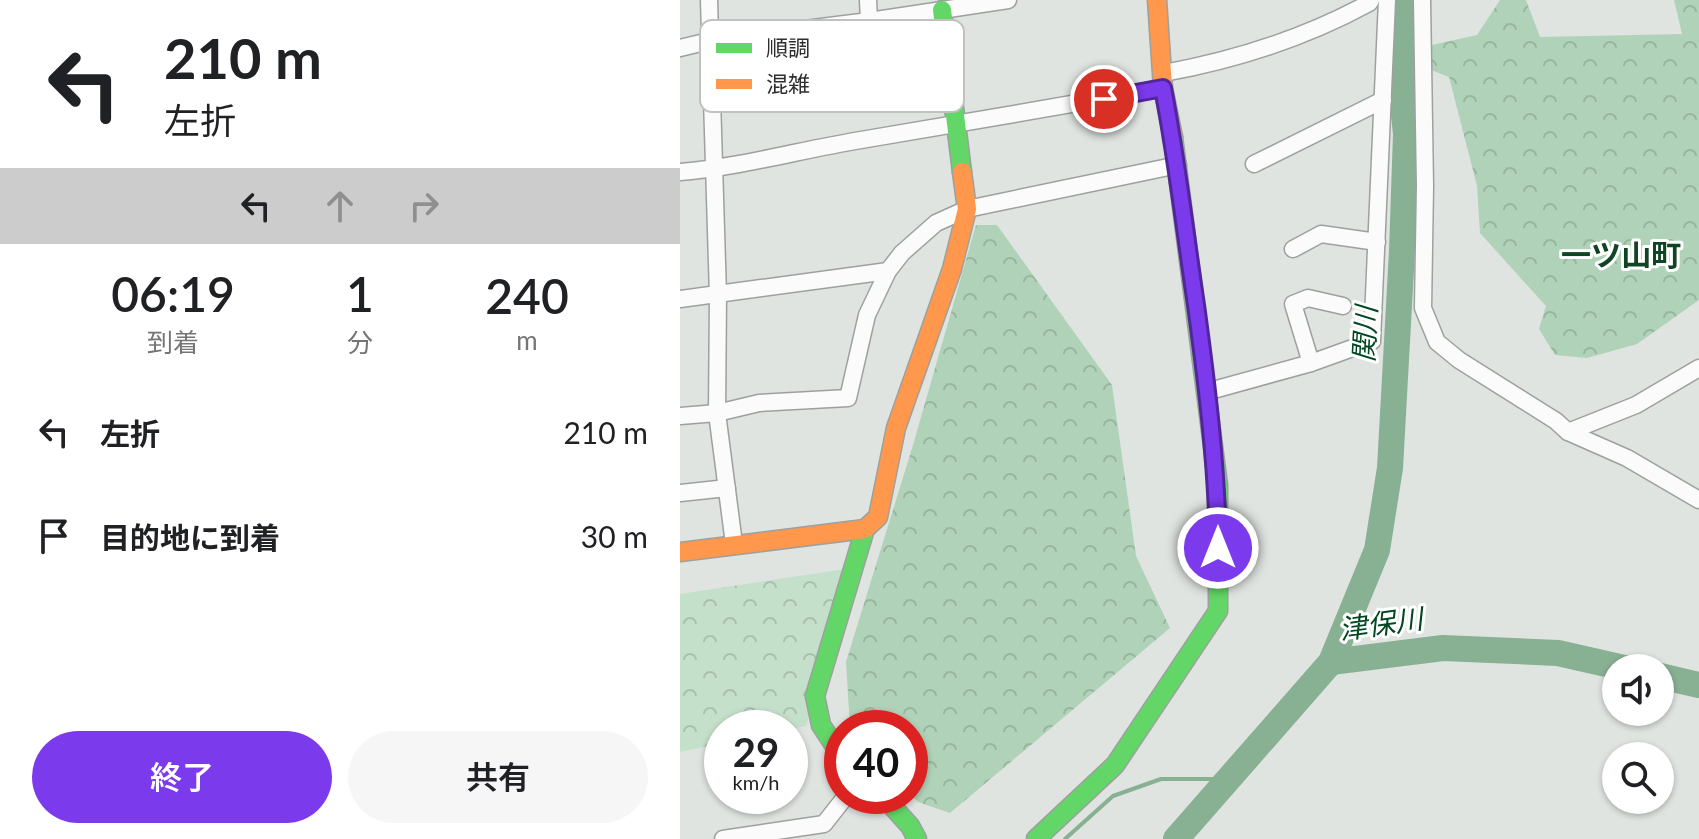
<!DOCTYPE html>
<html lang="ja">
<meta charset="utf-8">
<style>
:root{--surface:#fff;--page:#f6f6f6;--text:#202124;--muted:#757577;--accent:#7c3aed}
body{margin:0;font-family:Lato,"Noto Sans JP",sans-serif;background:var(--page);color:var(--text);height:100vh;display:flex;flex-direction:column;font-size:30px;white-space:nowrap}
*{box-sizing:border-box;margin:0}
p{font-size:26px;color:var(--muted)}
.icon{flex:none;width:44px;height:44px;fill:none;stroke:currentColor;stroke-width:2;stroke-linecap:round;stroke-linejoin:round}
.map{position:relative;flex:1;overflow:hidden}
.details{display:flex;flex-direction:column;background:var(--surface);width:680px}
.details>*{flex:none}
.banner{background:#fff;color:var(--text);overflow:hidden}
.buttons{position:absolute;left:922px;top:654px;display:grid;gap:16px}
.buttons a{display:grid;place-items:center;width:72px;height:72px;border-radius:50%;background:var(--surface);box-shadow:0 2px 6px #0004;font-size:40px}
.speed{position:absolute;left:24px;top:710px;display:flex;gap:16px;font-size:40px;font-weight:700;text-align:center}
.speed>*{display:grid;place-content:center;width:104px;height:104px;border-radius:50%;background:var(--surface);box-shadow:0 2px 6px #0004;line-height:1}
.speed small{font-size:20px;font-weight:400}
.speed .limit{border:12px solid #d22;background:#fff;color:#111}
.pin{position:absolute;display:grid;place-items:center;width:68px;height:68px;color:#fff;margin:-34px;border:4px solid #fff;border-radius:50%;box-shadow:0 2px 8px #0007}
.me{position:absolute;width:88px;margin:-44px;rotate:0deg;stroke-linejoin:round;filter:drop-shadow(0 0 6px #0008)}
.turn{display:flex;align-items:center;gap:28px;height:168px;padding:0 32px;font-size:36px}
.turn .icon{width:104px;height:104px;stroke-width:2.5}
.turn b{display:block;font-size:56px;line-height:68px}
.lanes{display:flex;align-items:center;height:76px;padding:0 32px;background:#0003;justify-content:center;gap:40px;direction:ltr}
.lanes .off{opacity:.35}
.eta{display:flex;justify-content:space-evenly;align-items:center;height:136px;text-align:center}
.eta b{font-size:48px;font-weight:600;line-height:56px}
.cta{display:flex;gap:16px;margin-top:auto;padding:16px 32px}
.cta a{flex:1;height:92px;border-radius:48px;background:var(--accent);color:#fff;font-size:32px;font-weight:600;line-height:92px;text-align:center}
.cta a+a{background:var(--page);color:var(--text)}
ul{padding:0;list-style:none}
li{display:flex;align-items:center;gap:24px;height:104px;padding:0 32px}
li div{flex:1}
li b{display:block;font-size:30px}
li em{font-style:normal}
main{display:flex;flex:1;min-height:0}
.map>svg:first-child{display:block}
</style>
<main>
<section class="details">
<div class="banner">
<div class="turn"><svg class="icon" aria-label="left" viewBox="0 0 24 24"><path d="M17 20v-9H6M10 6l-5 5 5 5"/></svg><div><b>210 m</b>左折</div></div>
<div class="lanes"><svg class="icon" aria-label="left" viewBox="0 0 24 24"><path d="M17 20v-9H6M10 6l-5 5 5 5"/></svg><svg class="icon off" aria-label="ahead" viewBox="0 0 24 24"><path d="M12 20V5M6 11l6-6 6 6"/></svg><svg class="icon off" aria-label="right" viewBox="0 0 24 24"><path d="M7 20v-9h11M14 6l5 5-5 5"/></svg></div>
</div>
<div class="eta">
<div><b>06:19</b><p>到着</p></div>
<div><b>1</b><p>分</p></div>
<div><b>240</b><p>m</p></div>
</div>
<ul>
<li><svg class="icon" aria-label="left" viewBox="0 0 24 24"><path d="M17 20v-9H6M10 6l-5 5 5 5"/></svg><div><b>左折</b></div><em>210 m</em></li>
<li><svg class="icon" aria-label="arrive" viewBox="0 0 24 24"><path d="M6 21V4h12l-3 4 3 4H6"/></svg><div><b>目的地に到着</b></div><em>30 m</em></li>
</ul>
<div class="cta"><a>終了</a><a>共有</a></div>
</section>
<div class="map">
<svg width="1019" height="839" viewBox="0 0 1019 839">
<defs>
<pattern id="forest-crowns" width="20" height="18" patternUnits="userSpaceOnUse" patternTransform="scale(2)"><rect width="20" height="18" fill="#b0d2b8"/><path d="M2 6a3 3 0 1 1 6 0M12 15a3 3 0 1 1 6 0" fill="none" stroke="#98b59e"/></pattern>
<pattern id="park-crowns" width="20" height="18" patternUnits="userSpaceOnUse" patternTransform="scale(2)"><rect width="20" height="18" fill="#c4dfca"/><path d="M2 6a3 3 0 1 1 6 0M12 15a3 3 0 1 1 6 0" fill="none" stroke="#a9c0ae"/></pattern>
</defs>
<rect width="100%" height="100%" fill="#dfe4e0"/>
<!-- forest -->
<g fill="url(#forest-crowns)">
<path d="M820 0H846L860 37 1002 34 994 0H1019V300L957 344 907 358 875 355 859 329 866 306 800 233 797 186 769 77 751 70 752 45 797 35Z"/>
<path d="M296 225H317L432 385 456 556 490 628 270 813 238 802 230 794V728H170L166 662 233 445Z"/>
</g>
<!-- park -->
<path fill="url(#park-crowns)" d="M172 568 126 726 110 729 42 728V743L0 752V594Z"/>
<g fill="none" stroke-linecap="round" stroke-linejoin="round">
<!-- stream -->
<path stroke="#88b092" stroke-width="4" d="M385 839 433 796 481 779H548"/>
<!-- river -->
<g stroke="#88b092" stroke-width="26">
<path d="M651 662 763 648 878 653 944 668"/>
<path d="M980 676 1019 685"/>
<path d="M496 839 651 662 697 550 710 468 722 251 726 134 722 96V0"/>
</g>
<!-- street casing -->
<g stroke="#9da19e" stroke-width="19">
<g id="street">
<path d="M29 0 38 296 37 413 54 544"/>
<path d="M188 0 189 21"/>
<path d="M742 0 745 186 743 308 757 342 779 360 876 421 888 432 947 458 1019 500"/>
<path d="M0 48 29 41 189 21 328 0"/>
<path d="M484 73C555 60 625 38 689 3L691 0"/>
<path d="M574 164 703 100"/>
<path d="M0 172C61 167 120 150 181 140 282 123 382 106 483 88"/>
<path d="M613 249 641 234 697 242"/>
<path d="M0 299 208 271"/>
<path d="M631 363 613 304 628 298 663 306"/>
<path d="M526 392 631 363 692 341 707 0"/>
<path d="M0 416 37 413 79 403 168 398 187 315 208 271 222 253 256 223 287 209 498 165"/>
<path d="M888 432 956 405 1019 368"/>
<path d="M0 493 47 488"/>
<path d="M43 839 144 824 166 796"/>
</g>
</g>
<!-- fast casing -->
<g stroke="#9da19e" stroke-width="21">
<g id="fast">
<path d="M262 10 282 172"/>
<path d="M162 757 141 725 135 696 185 529"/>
<path d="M203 796 230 826 237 839"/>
<path d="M356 839 435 765 538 611V485L493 137"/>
</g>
</g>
<!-- slow casing -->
<g stroke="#9da19e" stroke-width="21">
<g id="slow">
<path d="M477 0 483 88 493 137"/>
<path d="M0 552 185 529 198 517 216 428 272 269 287 209 282 172"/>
</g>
</g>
<!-- street -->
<use href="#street" stroke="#fafbfa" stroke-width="16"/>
<!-- fast -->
<use href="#fast" stroke="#63d668" stroke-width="18"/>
<!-- slow -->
<use href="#slow" stroke="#ff974d" stroke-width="18"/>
</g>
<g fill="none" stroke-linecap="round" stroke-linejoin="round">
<!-- route casing -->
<g stroke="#51269a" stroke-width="20">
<path id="route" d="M424 99 483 88C497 160 505 232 516 305 527 386 537 466 538 548"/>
</g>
<!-- route -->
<use href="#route" stroke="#7c3aed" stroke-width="14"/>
</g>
<g text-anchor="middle" stroke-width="6" stroke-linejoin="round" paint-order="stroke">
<!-- water labels -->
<g font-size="28" font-style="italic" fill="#00471f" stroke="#fff">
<text transform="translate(685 334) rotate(-87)" y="10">関川</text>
<text transform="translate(701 624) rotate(-8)" y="10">津保川</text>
</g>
<!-- quarter labels -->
<g font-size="30" font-weight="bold" fill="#104524" stroke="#fff">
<text x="941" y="266">一ツ山町</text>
</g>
</g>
<!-- legend -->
<rect x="20" y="20" width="264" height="92" rx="12" fill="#fff" stroke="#c0c1c0" stroke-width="2"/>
<rect x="36" y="43" width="36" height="10" fill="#63d668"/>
<rect x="36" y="79" width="36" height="10" fill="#ff974d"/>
<g font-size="22" fill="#2d2f2d">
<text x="86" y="56">順調</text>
<text x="86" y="92">混雑</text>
</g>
</svg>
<div class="buttons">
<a><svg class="icon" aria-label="sound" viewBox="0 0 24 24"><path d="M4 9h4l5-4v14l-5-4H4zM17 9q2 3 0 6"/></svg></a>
<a><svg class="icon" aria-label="search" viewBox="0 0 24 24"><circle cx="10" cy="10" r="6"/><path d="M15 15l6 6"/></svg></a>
</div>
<div class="speed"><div>29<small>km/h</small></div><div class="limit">40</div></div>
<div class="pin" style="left:424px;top:99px;background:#d93025"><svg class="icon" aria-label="arrive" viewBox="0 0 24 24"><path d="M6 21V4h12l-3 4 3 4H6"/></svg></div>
<svg class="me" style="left:538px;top:548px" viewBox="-20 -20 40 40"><circle r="17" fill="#7c3aed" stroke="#fff" stroke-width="3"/><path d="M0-11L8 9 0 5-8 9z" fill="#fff"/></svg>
</div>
</main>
